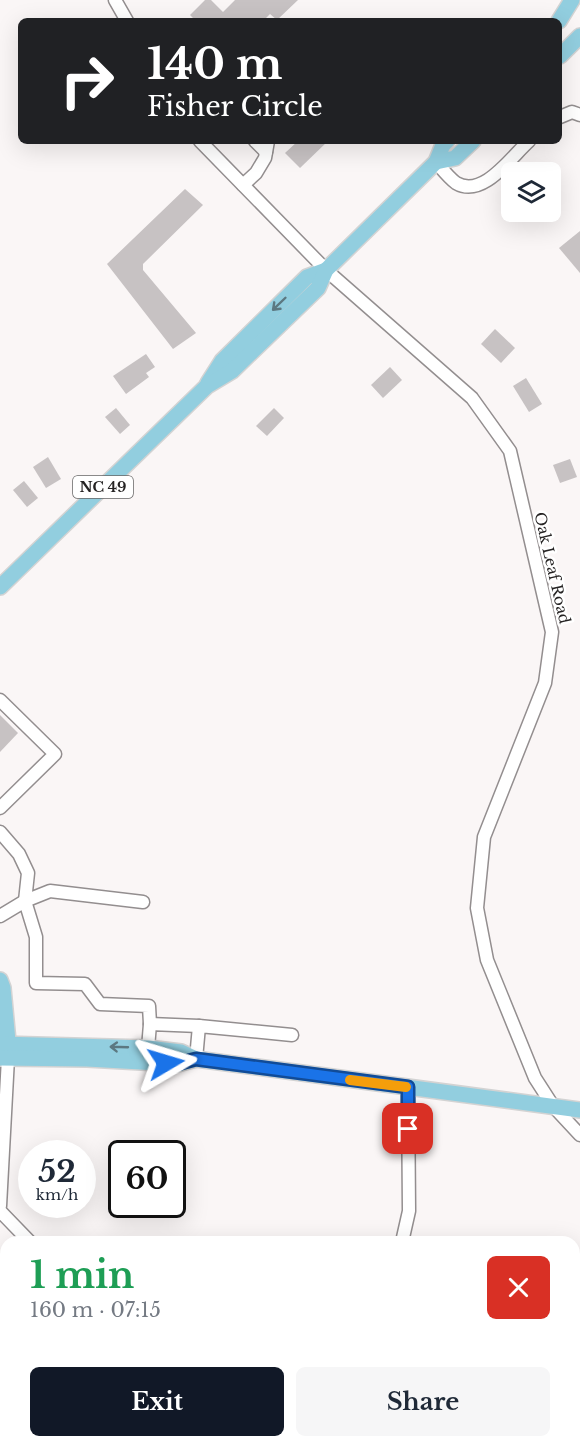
<!DOCTYPE html>
<meta charset="utf-8">
<style>
:root{--surface:#fff;--page:#f6f6f7;--text:#1f2937;--muted:#747a83;--accent:#111827}
body{margin:0;font-family:"Libre Baskerville",serif;background:var(--page);color:var(--text);height:100vh;display:flex;flex-direction:column;font-size:22px;white-space:nowrap}
*{box-sizing:border-box;margin:0}
p{font-size:20px;color:var(--muted)}
.icon{flex:none;width:33px;height:33px;fill:none;stroke:currentColor;stroke-width:2;stroke-linecap:round;stroke-linejoin:round}
.map{position:relative;flex:1;overflow:hidden}
.details{position:absolute;left:0px;top:1236px;width:580px;height:212px;display:flex;flex-direction:column;background:var(--surface);border-radius:18px 18px 0 0;box-shadow:0 6px 24px #0002}
.details>*{flex:none}
.top-card{position:absolute;left:18px;top:18px;width:544px;height:126px;border-radius:9px;box-shadow:0 6px 24px #0002;background:#202124;color:#fff;overflow:hidden}
.tools{position:absolute;left:501px;top:162px;display:grid;gap:12px}
.tools a{display:grid;place-items:center;width:60px;height:60px;border-radius:9px;background:var(--surface);box-shadow:0 6px 24px #0002;font-size:30px}
.speed{position:absolute;left:18px;top:1140px;display:flex;gap:12px;font-size:30px;font-weight:700;text-align:center}
.speed>*{display:grid;place-content:center;width:78px;height:78px;border-radius:50%;background:var(--surface);box-shadow:0 6px 24px #0002;line-height:1}
.speed small{font-size:15px;font-weight:400}
.speed .limit{border:3px solid #111;border-radius:9px;background:#fff;color:#111}
.pin{position:absolute;display:grid;place-items:center;width:51px;height:51px;color:#fff;margin:-26px;border-radius:12px;box-shadow:0 3px 9px #0006}
.me{position:absolute;width:66px;margin:-33px;rotate:83deg;stroke-linejoin:round;filter:drop-shadow(0 0 4px #0008)}
.turn{display:flex;align-items:center;gap:21px;height:126px;padding:0 30px;font-size:27px}
.turn .icon{width:78px;height:78px;stroke-width:2.5}
.turn b{display:block;font-size:42px;line-height:51px}
.round{display:grid;place-items:center;flex:none;width:63px;height:63px;border-radius:9px;background:var(--page)}
.overview{display:flex;align-items:center;justify-content:space-between;height:102px;padding:0 30px}
h1{font-size:36px;font-weight:800;line-height:45px;color:#1e9e55}
.action{display:flex;gap:12px;margin-top:auto;padding:12px 30px}
.action a{flex:1;height:69px;border-radius:9px;background:var(--accent);color:#fff;font-size:24px;font-weight:800;line-height:69px;text-align:center}
.action a+a{background:var(--page);color:var(--text)}
.map>svg:first-child{display:block}
</style>
<div class="map">
<svg width="580" height="1447" viewBox="0 0 580 1447">
<rect width="100%" height="100%" fill="#faf6f6"/>
<!-- building -->
<g fill="#c7c2c3">
<path d="M205 0H211L223 12 235 0H298L277 20 270 14 263 21H196L190 15Z"/>
<path d="M298 141H328L300 168 285 153Z"/>
<path d="M185 189 203 205 143 264V270L196 333 173 349 107 264Z"/>
<path d="M580 231V273L559 248Z"/>
<path d="M495 329 515 348 501 363 481 344Z"/>
<path d="M146 354 155 367 146 373 149 377 126 394 113 376Z"/>
<path d="M390 367 402 380 383 398 371 385Z"/>
<path d="M526 378 542 404 529 412 513 386Z"/>
<path d="M116 408 130 425 120 434 105 417Z"/>
<path d="M274 408 284 418 267 436 256 426Z"/>
<path d="M48 457 61 479 46 488 33 467Z"/>
<path d="M570 459 577 477 560 483 553 465Z"/>
<path d="M24 481 38 498 27 507 13 490Z"/>
<path d="M0 715 18 733 0 752Z"/>
</g>
<g fill="none" stroke-linecap="round" stroke-linejoin="round">
<!-- minor casing -->
<g stroke="#938e8f" stroke-width="15">
<g id="minor">
<path d="M115 0 127 21"/>
<path d="M560 117 572 112 580 115"/>
<path d="M200 141 326 270 472 398 510 451 552 632 545 683 484 837 477 908 487 960 535 1078 553 1106 580 1135"/>
<path d="M255 141 266 152"/>
<path d="M436 162C442 169 449 178 456 183 483 199 511 157 529 141"/>
<path d="M243 185 256 173 265 158 268 141"/>
<path d="M0 700 55 754 0 808"/>
<path d="M0 832 19 854 28 873 25 901 50 891 143 902"/>
<path d="M0 916 25 901 36 937V983L85 984 100 1004 149 1006 150 1024"/>
<path d="M148 1048 150 1024 199 1026"/>
<path d="M196 1059 199 1026 292 1035"/>
<path d="M0 1206 8 1058"/>
<path d="M0 1211 30 1242"/>
<path d="M402 1242 409 1211 408 1087"/>
<path d="M574 1365 580 1361"/>
<path d="M479 1447 482 1442"/>
</g>
</g>
<!-- major casing -->
<g stroke="#d3d3d3" stroke-width="18">
<g id="major">
<path d="M559 21 572 0"/>
<path d="M560 56 580 36"/>
<path d="M436 162 455 158 473 141"/>
<path d="M208 383 222 361 307 277 326 270"/>
<path d="M0 587 207 386 232 371 318 288 326 270 436 162 443 145 447 141"/>
<path d="M0 980 3 988 9 1052"/>
<path d="M0 1044 148 1048 181 1052 196 1059 580 1110"/>
<path d="M0 1058 87 1059 177 1064 196 1059"/>
</g>
</g>
<!-- minor -->
<use href="#minor" stroke="#fff" stroke-width="12"/>
<!-- major -->
<use href="#major" stroke="#92cedf" stroke-width="15"/>
</g>
<!-- one-way arrows -->
<defs><path id="oneway-shaft" d="M-6 0H5M1.5-3L5.5 0L1.5 3" fill="none" stroke-width="1.6" stroke-linecap="round" stroke-linejoin="round" transform="scale(1.5)"/></defs>
<g stroke="#5c7881">
<use href="#oneway-shaft" transform="translate(279 304) rotate(136)"/>
<use href="#oneway-shaft" transform="translate(119 1047) rotate(-178)"/>
</g>
<g fill="none" stroke-linecap="round" stroke-linejoin="round">
<!-- route casing -->
<g stroke="#114b97" stroke-width="15">
<path id="route" d="M166 1063 177 1064 196 1059 408 1087V1129"/>
</g>
<!-- route -->
<use href="#route" stroke="#1a73e8" stroke-width="10"/>
<!-- slow -->
<path stroke="#f59e0b" stroke-width="10" d="M350 1080 406 1087"/>
</g>
<g text-anchor="middle" stroke-width="5" stroke-linejoin="round" paint-order="stroke">
<!-- shield labels -->
<rect fill="#fff" stroke="#666565" stroke-width="1.5" x="73" y="476" width="60" height="22" rx="4.5"/>
<g font-size="14" font-weight="bold" fill="#252323">
<text x="103" y="492">NC 49</text>
</g>
<!-- street labels -->
<g font-size="15" fill="#252323" stroke="#fff">
<text transform="translate(552 568) rotate(77)" y="5">Oak Leaf Road</text>
</g>
</g>
</svg>
<div class="tools">
<a><svg class="icon" aria-label="layers" viewBox="0 0 24 24"><path d="M12 4l9 5-9 5-9-5zM3 14l9 5 9-5"/></svg></a>
</div>
<div class="speed"><div>52<small>km/h</small></div><div class="limit">60</div></div>
<div class="pin" style="left:408px;top:1129px;background:#d93025"><svg class="icon" aria-label="arrive" viewBox="0 0 24 24"><path d="M6 21V4h12l-3 4 3 4H6"/></svg></div>
<svg class="me" style="left:166px;top:1063px" viewBox="-20 -20 40 40"><path d="M0-17L14 15 0 8-14 15z" fill="#1a73e8" stroke="#fff" stroke-width="4"/></svg>
<div class="top-card">
<div class="turn"><svg class="icon" aria-label="right" viewBox="0 0 24 24"><path d="M7 20v-9h11M14 6l5 5-5 5"/></svg><div><b>140 m</b>Fisher Circle</div></div>
</div>
<section class="details">
<div class="overview"><div><h1>1 min</h1><p>160 m · 07:15</p></div><a class="round" style="background:#d93025;color:#fff"><svg class="icon" aria-label="close" viewBox="0 0 24 24"><path d="M6 6l12 12M18 6L6 18"/></svg></a></div>
<div class="action"><a>Exit</a><a>Share</a></div>
</section>
</div>
